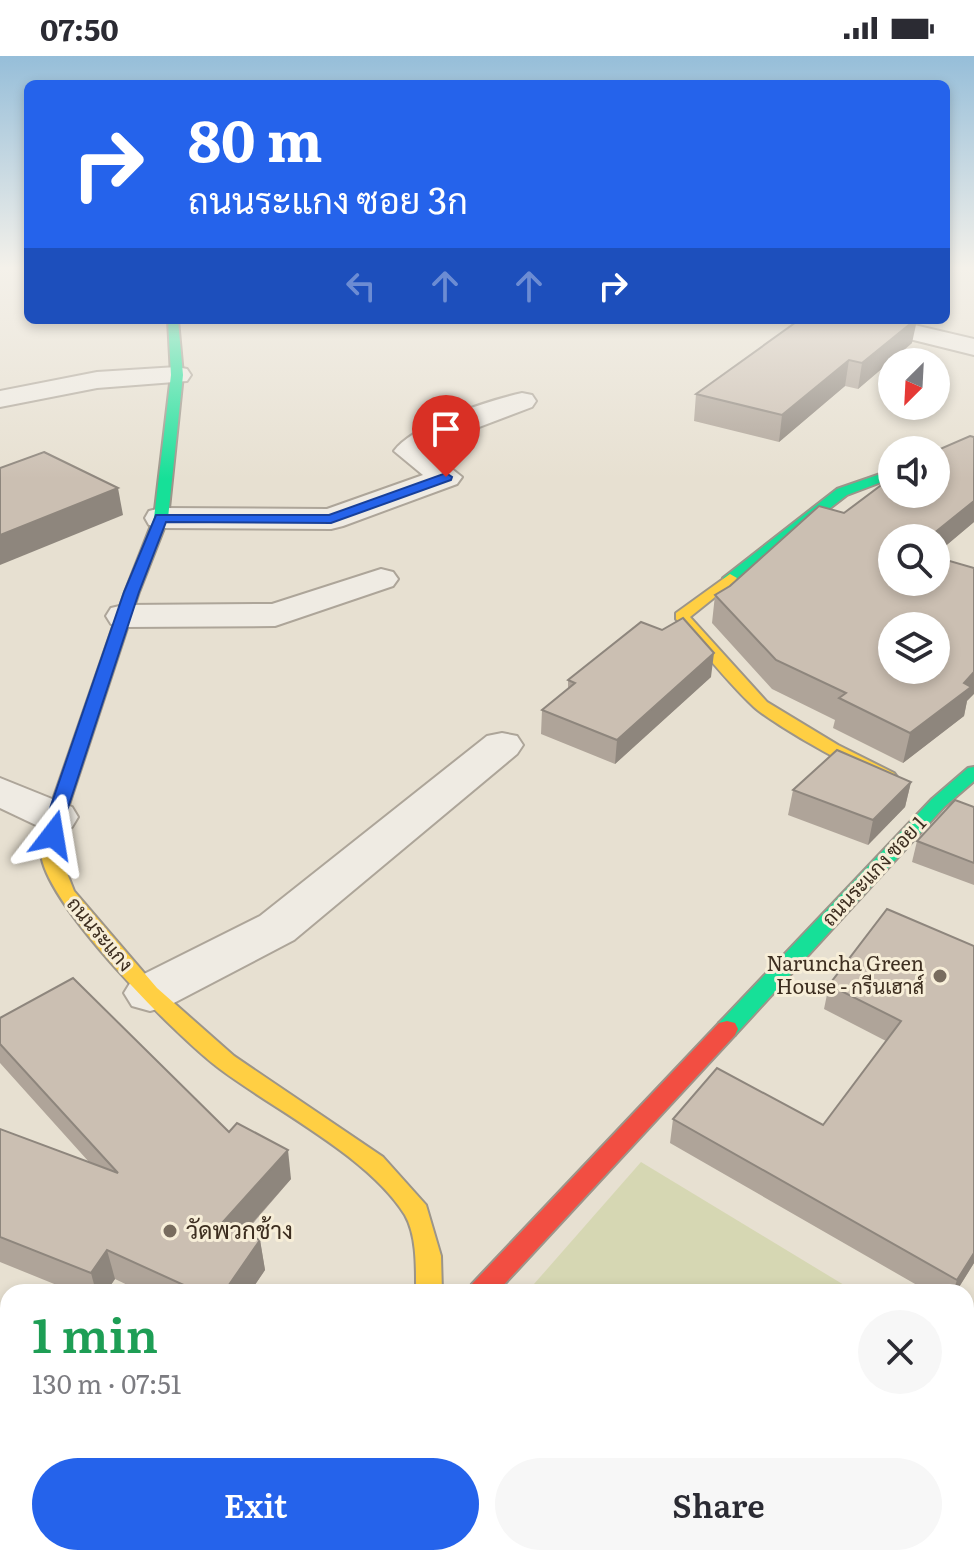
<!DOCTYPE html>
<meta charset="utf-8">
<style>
:root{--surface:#fff;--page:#f7f7f7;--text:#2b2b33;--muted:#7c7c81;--accent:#2563eb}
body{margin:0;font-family:Literata,Sarabun,serif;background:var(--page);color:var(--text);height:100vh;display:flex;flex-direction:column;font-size:30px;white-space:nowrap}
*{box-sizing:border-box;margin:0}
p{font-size:26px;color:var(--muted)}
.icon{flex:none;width:44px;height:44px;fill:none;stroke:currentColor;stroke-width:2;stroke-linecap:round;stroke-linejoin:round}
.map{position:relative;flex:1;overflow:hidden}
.side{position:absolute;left:0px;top:1228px;width:974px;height:282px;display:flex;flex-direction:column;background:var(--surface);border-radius:24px 24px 0 0;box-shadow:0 4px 12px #0003}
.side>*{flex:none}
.guide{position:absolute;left:24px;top:24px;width:926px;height:244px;border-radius:12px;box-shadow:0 4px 12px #0003;background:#2563eb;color:#fff;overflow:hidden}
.needle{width:52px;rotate:204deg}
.tools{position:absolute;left:878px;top:292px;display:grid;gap:16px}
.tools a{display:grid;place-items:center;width:72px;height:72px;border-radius:50%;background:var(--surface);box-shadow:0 4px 12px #0003;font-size:40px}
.pin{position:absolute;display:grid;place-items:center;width:68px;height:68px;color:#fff;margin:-82px -34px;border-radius:50% 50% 50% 0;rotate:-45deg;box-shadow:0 0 8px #0007}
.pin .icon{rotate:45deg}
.me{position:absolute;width:88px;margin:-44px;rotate:14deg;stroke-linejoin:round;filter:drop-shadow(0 0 6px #0008)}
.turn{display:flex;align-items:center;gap:28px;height:168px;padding:0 32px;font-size:36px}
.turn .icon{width:104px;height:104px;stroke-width:2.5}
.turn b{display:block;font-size:56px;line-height:68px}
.lanes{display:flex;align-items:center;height:76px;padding:0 32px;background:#0003;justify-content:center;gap:40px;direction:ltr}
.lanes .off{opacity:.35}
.round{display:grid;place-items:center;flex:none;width:84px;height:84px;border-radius:42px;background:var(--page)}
.head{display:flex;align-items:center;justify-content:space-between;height:136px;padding:0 32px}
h1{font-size:48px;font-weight:600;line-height:60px;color:#1e9e55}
.cta{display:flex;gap:16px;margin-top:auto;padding:16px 32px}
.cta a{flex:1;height:92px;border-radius:48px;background:var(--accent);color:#fff;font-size:32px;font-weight:600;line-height:92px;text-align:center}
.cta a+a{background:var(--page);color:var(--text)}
.status{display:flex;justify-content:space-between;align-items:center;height:56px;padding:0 40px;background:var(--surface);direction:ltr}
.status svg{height:22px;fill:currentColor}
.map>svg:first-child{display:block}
</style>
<div class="status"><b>07:50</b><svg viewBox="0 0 49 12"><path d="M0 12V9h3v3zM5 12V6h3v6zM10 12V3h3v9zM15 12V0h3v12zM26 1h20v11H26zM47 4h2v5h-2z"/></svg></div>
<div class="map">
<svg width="974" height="1509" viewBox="0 0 974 1509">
<rect width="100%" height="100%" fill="#e7e0d1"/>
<!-- green -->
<path fill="#d6d7b3" d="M641 1106 849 1232 847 1236H527Z"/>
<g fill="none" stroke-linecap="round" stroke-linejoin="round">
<!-- street casing -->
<g stroke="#ada599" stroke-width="4">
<g id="street">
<path d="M850 264H893L974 283V299L853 269Z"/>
<path d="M177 311 187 313 191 319 187 325 97 332 0 351V335L97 316Z"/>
<path d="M522 337 532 339 536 345 532 351 445 384 429 395 462 421 457 428 343 470 331 473 161 472 149 469 145 462 149 455 161 452 327 453 423 419 394 395C412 369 490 344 522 337Z"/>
<path d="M381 513 393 516 398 523 393 530 275 570 124 571 111 568 106 560 111 552 124 549 272 548Z"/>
<path d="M502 677 517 680 523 689 517 698 294 884 168 950 150 955 132 950 124 937 132 924 260 860 487 680Z"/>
<path d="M0 722 72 751 78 761 72 771 56 775 40 771 0 752Z"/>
<path d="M250 1502H325L322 1509H247Z"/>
</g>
</g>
<!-- fast casing -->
<g stroke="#9c958a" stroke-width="4">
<g id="fast">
<path d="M168 264H178L183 319 168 462 139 536 65 761 56 767 47 761 125 536 154 462 171 319Z"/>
<path d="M892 414V422L847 439 735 525H725L723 522 837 433Z"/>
<path d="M974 711V725L944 751 735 979 727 981 719 979 716 973 719 967 932 743 968 712Z"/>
</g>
</g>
<!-- slow casing -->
<g stroke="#9c958a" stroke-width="4">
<g id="slow">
<path d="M730 518 737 522 735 525 690 561 767 646 838 689 894 717 897 721 894 725C876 729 770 666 754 651 726 625 701 592 676 563V557Z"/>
<path d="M56 755 65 761 59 797 74 835 157 932 234 1000 383 1101 426 1149 441 1200 442 1236H416C416 1212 417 1180 405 1159 368 1100 276 1055 220 1013 177 981 45 848 41 797 40 786 45 772 47 761Z"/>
</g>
</g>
<!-- jam casing -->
<g stroke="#9c958a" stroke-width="4">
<path id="jam" d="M727 965 735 967 738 973 735 979 497 1236H468L472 1228 719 967Z"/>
</g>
<!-- street -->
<use href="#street" fill="#efebe3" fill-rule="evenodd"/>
<!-- fast -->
<use href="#fast" fill="#16e098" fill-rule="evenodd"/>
<!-- slow -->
<use href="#slow" fill="#ffcf43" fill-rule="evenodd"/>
<!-- jam -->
<use href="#jam" fill="#f24e42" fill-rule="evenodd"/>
</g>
<!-- wall -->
<g fill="#afa499">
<path d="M912 287 858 333 845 330 779 386 694 365 696 338Z"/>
<path d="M974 381V466L936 498 892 482 967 645 964 660 903 707 833 672 835 664 772 633 712 567 715 539 844 457 938 394Z"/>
<path d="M711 621 615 708 541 678 542 654 568 633V624Z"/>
<path d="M911 726 905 751 868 789 788 759 793 734Z"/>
<path d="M974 751V829L912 806 917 785Z"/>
<path d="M887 853 974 1207 956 1236H929L670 1087 673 1063 823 1069 886 985 824 953 829 929Z"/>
<path d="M0 962 229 1076 291 1123 244 1178 260 1184 265 1214 250 1236H142L115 1223 106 1236H74L0 1206V1073L89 1106 0 1007Z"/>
<path d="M974 1350V1509H913L915 1502H966L968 1370Z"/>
</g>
<!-- shaded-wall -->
<g fill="#8e867d">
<path d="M915 264H917L912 287 858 333 862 307Z"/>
<path d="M849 304 845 330 779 386 782 359Z"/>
<path d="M118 432 123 459 0 509V479Z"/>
<path d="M974 445V466L936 498V482H928Z"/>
<path d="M714 597 711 621 615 708 617 684Z"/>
<path d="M974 616V638L967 645 964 660 903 707 910 677Z"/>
<path d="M911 726 905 751 868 789 873 764Z"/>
<path d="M288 1094 291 1123 226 1197 221 1168Z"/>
<path d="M260 1184 265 1214 250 1236H224Z"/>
<path d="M107 1194 115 1223 106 1236H96L91 1217Z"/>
<path d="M974 1197V1207L956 1236H953L957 1224Z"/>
<path d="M93 1502H128L123 1509H88Z"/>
</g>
<!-- building -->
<g fill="#cbbfb2" stroke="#8e867d" stroke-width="2" fill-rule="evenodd">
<path d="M799 264H915L862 307 849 304 782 359 696 338Z"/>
<path d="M970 380 974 381V445L928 482H892V526H936V501L974 512V616L964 627 971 631 910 677 839 642 846 637 776 604 715 539 730 530 819 450 844 457 892 421V438H936V394H928L930 392 938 394ZM892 570H936V614H892Z"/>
<path d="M44 396 118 432 0 479V412Z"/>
<path d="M683 562 714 597 617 684 542 654 575 627 568 624 641 566 662 574Z"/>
<path d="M837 694 911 726 873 764 793 734Z"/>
<path d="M955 744 974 751V807L917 785Z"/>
<path d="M887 853 974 890V1197L957 1224 673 1063 717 1012 823 1069 901 965 829 929Z"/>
<path d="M73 922 229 1076 237 1067 288 1094 221 1168 260 1184 224 1236H199L107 1194 91 1217 0 1181V1073L118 1117 0 988V962Z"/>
<path d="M8 1249V1502H93L88 1509H0V1258Z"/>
<path d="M974 1360V1509H915L917 1502H966V1369L971 1371Z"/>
<path d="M372 1502H374L385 1509H367Z"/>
</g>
<!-- sky -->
<linearGradient id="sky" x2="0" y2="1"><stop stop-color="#96bed9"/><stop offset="0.5" stop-color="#f4f1ea"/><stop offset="1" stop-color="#f4f1ea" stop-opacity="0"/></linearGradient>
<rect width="974" height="423" fill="url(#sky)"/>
<!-- route -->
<path fill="#2563eb" stroke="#184099" stroke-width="2" d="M446 417 452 421 451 424 331 467 166 466 139 536 65 761 62 779 53 785 47 783 44 779 47 761 124 536 156 459H329Z"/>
<!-- markers -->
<g fill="#786c5e" stroke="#f7eed8" stroke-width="3">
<circle cx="940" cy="920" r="8"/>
<circle cx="170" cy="1175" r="8"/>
</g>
<g text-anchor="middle" stroke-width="6" stroke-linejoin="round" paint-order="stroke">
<!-- street labels -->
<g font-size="20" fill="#3d2e20" stroke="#f7eed8">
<text transform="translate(874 815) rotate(-47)" y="7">ถนนระแกง ซอย 1</text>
<text transform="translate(100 878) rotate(50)" y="7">ถนนระแกง</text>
</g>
<!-- poi labels -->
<g font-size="20" fill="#3d2e20" stroke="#f7eed8" text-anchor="end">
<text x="924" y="915">Naruncha Green<tspan x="924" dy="23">House - กรีนเฮาส์</tspan></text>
</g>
<!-- near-poi labels -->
<g font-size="24" fill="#3d2e20" stroke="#f7eed8" text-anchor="start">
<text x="186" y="1183">วัดพวกช้าง</text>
</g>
</g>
</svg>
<div class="tools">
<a><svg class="needle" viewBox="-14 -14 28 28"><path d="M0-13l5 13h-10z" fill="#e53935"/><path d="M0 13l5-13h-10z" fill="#7c7c81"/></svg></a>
<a><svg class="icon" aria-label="sound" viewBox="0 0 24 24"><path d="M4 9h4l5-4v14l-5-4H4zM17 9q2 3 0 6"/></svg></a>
<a><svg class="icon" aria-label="search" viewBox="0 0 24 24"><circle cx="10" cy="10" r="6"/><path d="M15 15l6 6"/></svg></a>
<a><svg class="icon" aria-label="layers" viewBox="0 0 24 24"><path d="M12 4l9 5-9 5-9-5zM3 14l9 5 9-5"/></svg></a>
</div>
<div class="pin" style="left:446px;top:421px;background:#d93025"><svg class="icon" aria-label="arrive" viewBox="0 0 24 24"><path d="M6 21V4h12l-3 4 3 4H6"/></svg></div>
<svg class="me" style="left:53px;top:779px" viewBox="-20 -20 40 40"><path d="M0-17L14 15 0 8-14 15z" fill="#2563eb" stroke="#fff" stroke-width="4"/></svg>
<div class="guide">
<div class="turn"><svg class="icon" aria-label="right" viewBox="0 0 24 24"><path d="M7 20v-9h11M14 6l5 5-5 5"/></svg><div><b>80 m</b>ถนนระแกง ซอย 3ก</div></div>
<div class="lanes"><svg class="icon off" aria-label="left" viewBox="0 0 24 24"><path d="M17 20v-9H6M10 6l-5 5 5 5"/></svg><svg class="icon off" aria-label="ahead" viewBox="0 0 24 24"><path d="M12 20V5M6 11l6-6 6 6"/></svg><svg class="icon off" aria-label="ahead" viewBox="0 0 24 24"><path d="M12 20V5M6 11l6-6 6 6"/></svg><svg class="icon" aria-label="right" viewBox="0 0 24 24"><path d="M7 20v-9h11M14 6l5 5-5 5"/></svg></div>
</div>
<section class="side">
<div class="head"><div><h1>1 min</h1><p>130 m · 07:51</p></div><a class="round"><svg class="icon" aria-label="close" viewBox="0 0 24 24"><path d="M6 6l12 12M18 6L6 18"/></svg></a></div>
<div class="cta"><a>Exit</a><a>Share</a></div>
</section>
</div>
